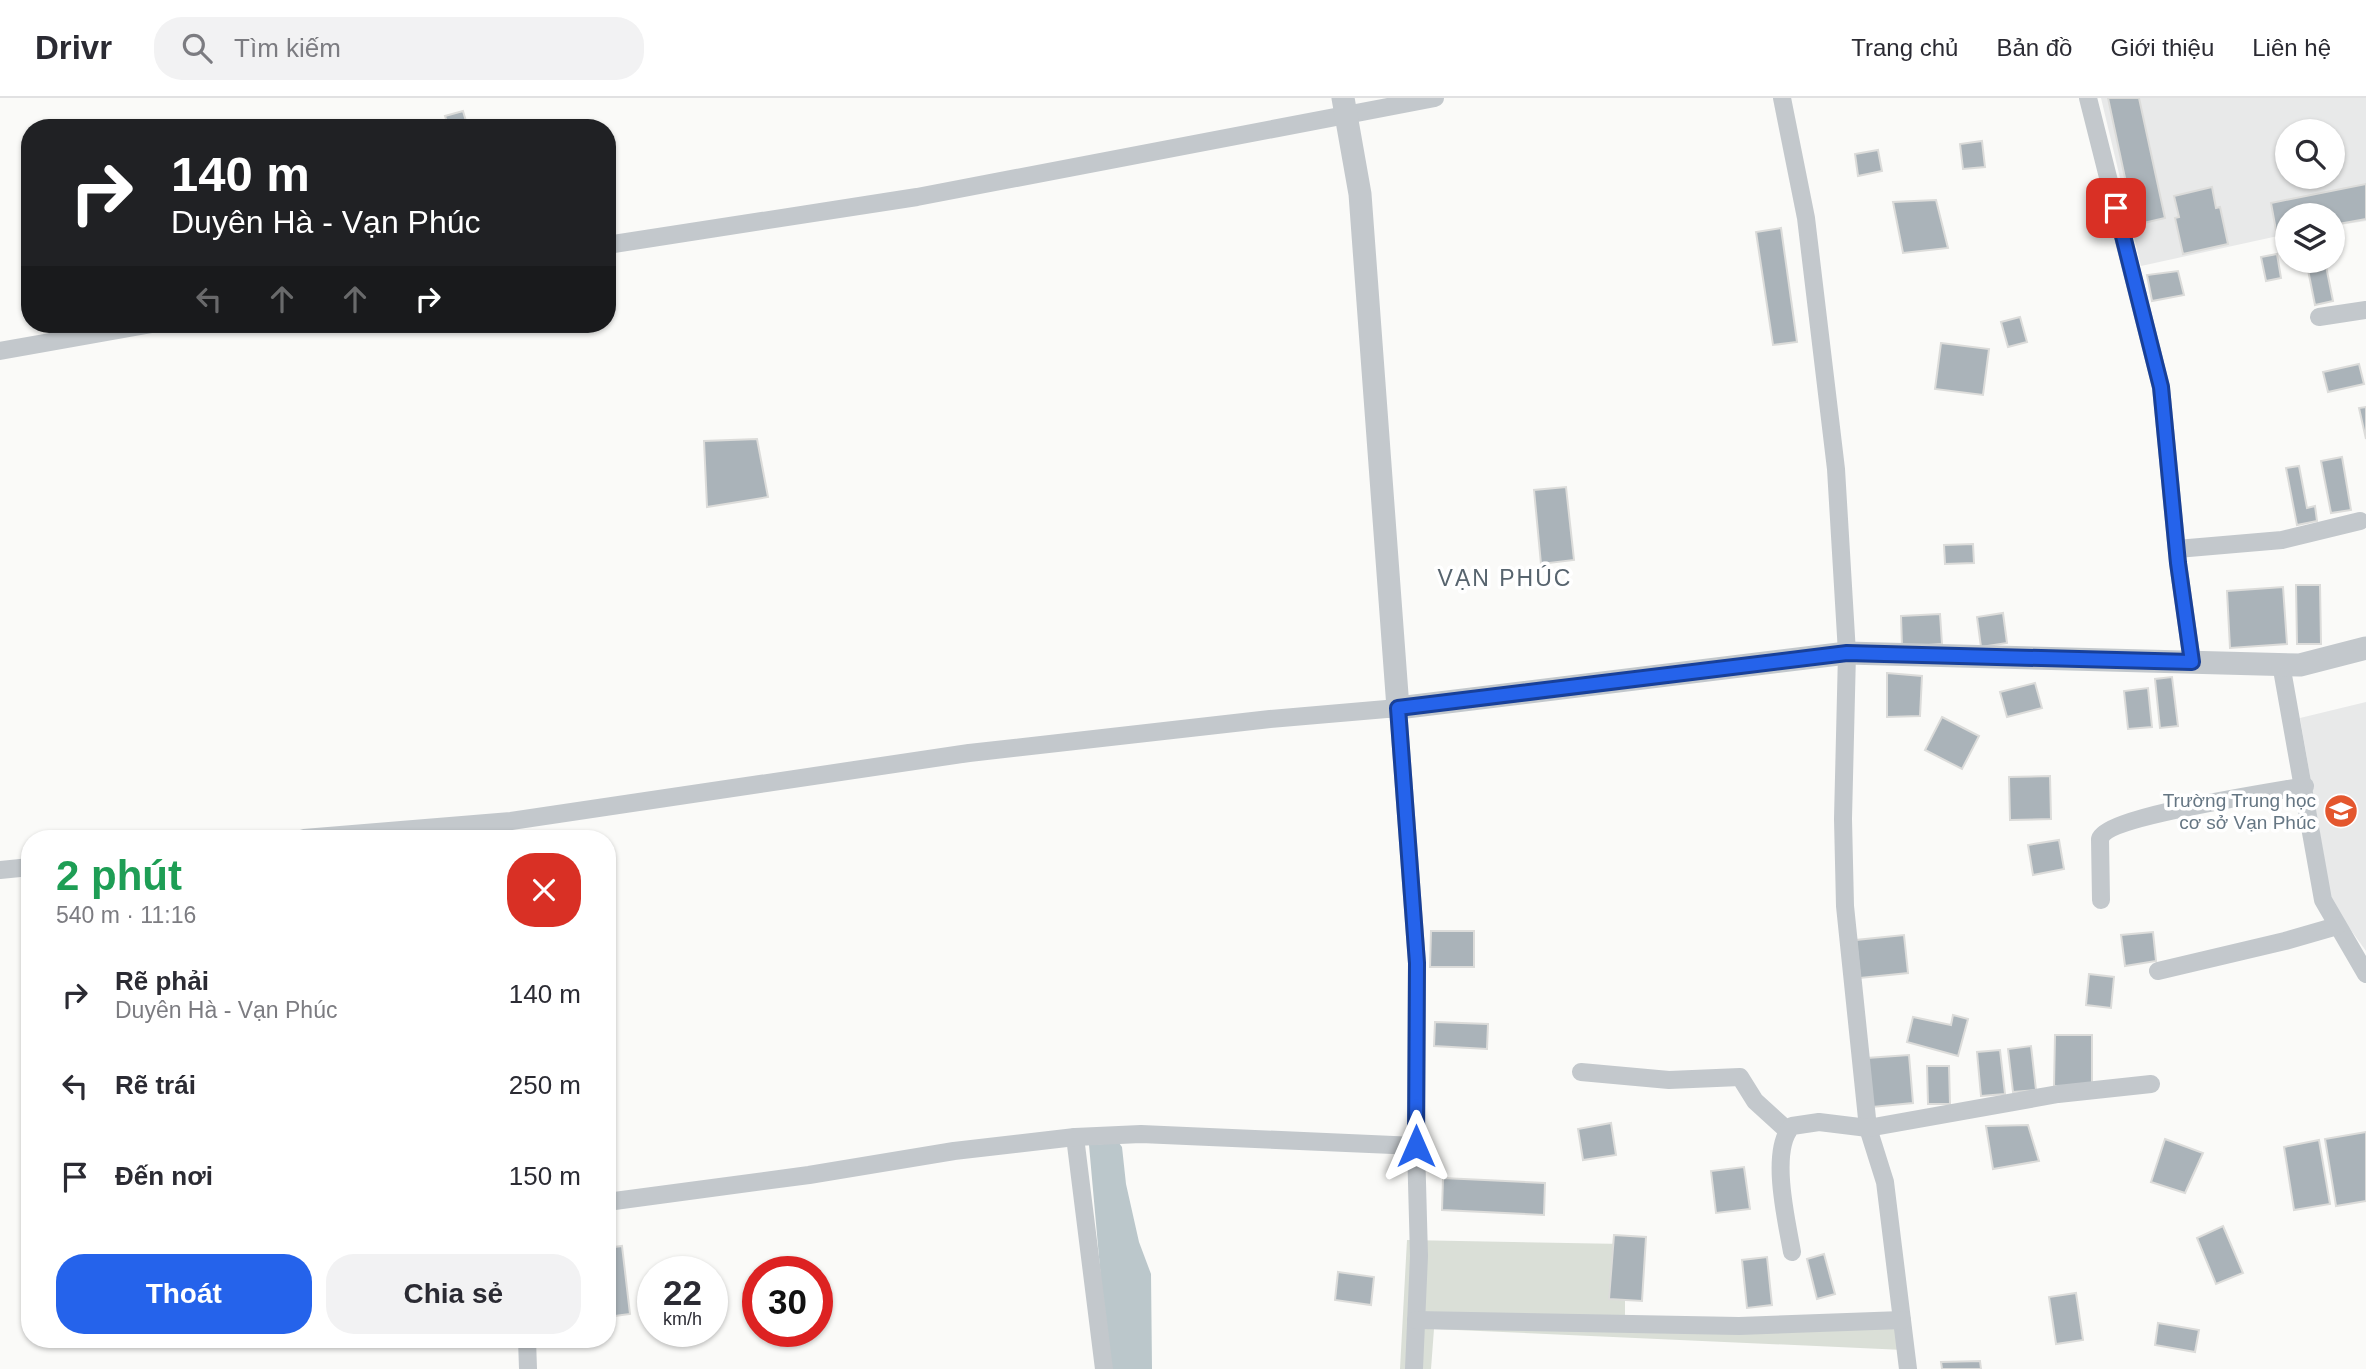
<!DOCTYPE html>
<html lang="vi">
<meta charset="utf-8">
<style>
:root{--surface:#fff;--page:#f2f2f3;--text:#2b2b33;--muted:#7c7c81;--line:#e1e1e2;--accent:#2563eb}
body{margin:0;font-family:Helvetica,sans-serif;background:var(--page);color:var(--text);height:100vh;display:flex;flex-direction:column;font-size:26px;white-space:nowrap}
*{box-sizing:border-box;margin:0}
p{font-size:23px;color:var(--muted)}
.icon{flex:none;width:38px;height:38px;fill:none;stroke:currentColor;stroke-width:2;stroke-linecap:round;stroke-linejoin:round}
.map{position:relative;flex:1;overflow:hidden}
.side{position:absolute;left:21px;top:732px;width:595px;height:518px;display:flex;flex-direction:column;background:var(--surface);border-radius:28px;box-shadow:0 2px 5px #0004}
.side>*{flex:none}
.top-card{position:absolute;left:21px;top:21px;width:595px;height:214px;border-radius:28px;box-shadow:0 2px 5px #0004;background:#202124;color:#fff;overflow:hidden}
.fabs{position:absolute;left:2275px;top:21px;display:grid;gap:14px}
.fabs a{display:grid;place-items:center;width:70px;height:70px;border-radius:50%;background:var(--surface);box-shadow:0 2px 5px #0004;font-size:35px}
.speed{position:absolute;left:637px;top:1158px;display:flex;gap:14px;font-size:35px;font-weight:700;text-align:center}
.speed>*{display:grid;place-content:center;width:91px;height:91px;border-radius:50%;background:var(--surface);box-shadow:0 2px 5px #0004;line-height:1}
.speed small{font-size:18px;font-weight:400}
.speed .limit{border:10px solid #d22;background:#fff;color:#111}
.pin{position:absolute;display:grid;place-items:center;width:60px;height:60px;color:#fff;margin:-30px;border-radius:14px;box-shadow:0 4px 10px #0006}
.me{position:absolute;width:77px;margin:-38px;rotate:0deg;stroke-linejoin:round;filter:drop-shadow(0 0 5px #0008)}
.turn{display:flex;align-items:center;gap:24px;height:147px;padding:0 35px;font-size:32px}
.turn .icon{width:91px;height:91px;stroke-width:2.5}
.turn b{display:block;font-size:49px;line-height:60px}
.lanes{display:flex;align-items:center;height:66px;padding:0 35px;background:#0003;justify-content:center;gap:35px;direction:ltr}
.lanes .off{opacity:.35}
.round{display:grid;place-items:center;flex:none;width:74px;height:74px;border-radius:28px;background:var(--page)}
.head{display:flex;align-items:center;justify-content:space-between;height:119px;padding:0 35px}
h1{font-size:42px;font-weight:800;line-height:52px;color:#1e9e55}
.primary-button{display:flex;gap:14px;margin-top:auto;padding:14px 35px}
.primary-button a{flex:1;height:80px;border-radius:28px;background:var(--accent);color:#fff;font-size:28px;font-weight:800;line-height:80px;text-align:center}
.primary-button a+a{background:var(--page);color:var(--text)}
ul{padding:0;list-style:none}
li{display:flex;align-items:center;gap:21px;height:91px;padding:0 35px}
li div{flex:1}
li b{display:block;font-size:26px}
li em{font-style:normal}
header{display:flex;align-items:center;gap:42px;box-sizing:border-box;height:98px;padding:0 35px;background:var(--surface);border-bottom:2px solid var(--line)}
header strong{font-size:33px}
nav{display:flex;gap:38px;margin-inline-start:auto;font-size:24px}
.search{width:490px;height:63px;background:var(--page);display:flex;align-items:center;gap:18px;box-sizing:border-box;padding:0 24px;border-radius:28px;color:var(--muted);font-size:26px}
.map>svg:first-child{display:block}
</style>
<header>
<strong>Drivr</strong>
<div class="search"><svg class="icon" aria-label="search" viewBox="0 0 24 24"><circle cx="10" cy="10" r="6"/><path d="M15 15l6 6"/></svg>Tìm kiếm</div>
<nav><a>Trang chủ</a><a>Bản đồ</a><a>Giới thiệu</a><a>Liên hệ</a></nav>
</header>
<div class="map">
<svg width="2366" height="1271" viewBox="0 0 2366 1271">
<rect width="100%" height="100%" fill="#fafaf8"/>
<!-- built -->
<g fill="#e8e9e9" fill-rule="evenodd">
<path d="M2101 0H2366V123L2333 128V117H2287V136L2141 168ZM2287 33H2333V79H2287Z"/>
<path d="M2366 604V853L2332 806 2300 620Z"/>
</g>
<!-- green -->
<path fill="#dadfd7" d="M1407 1142 1625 1146V1219L1902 1231 1904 1252 1434 1231 1431 1271H1400Z"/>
<!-- water -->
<path fill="#bbc7cb" d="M1119 1045 1122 1049 1126 1086 1139 1144 1151 1176 1152 1271H1109L1089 1047Z"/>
<!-- building -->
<g fill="#aab3b9" stroke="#dcdcda" stroke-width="2">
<path d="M2108 0H2139L2165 120 2135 127Z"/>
<path d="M463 13 468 30H449L445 18Z"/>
<path d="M1982 43 1985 69 1963 71 1960 46Z"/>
<path d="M1878 52 1882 73 1858 78 1855 56Z"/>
<path d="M2366 86V121L2333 127V117H2287V136L2277 138 2271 105Z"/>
<path d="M2212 89 2216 110 2220 109 2228 146 2183 156 2175 120 2179 119 2174 98Z"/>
<path d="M1936 102 1948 150 1903 155 1893 104Z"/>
<path d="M1781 130 1797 244 1773 247 1756 134Z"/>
<path d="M2277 156 2281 180 2266 183 2261 159Z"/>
<path d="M2326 168 2333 203 2315 207 2308 172Z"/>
<path d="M2178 173 2184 197 2152 203 2147 177Z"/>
<path d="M2020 219 2027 244 2008 249 2001 224Z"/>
<path d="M1941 245 1989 251 1983 297 1935 291Z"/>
<path d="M2359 266 2364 286 2328 294 2323 274Z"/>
<path d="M2366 309V341L2359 310Z"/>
<path d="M757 341 768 399 707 409 704 343Z"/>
<path d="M2342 359 2351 412 2331 415 2321 363Z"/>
<path d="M2299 368 2307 410 2315 408 2317 423 2297 427 2286 370Z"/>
<path d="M1566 389 1574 462 1541 466 1534 392Z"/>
<path d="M1973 446 1974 465 1945 466 1944 447Z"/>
<path d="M2296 487H2320L2321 546H2297Z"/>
<path d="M2283 489 2287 546 2230 550 2227 493Z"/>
<path d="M2003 515 2007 545 1981 549 1977 519Z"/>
<path d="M1940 516 1942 546 1902 549 1901 518Z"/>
<path d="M1887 575 1922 578 1920 618 1887 619Z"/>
<path d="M2172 579 2178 628 2160 630 2155 581Z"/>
<path d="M2035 585 2042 610 2007 619 2000 594Z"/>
<path d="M2148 590 2152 629 2128 631 2124 593Z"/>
<path d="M1942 619 1979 638 1962 671 1925 652Z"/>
<path d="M2050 678 2051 721 2010 722 2009 679Z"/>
<path d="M2059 742 2064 771 2033 777 2028 747Z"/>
<path d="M1431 833H1474V869H1430Z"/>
<path d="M2153 834 2156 863 2125 868 2121 837Z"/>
<path d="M1904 837 1908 875 1860 880 1856 842Z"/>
<path d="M2089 876 2114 879 2111 910 2086 907Z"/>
<path d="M1953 917 1968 921 1958 958 1907 944 1913 919 1951 927Z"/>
<path d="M1435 924 1488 926 1487 951 1434 948Z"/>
<path d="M2055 937H2092V988H2054Z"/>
<path d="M2031 948 2036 992 2013 994 2008 951Z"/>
<path d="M2000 952 2005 996 1981 998 1977 954Z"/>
<path d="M1909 957 1913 1005 1872 1009 1867 960Z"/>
<path d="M1927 968H1949L1950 1006H1928Z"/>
<path d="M1611 1025 1616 1057 1583 1062 1578 1031Z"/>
<path d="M2028 1027 2039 1063 1993 1071 1986 1028Z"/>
<path d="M2366 1034V1103L2336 1108 2325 1041Z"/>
<path d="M2165 1041 2203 1055 2185 1095 2151 1084Z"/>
<path d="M2319 1042 2330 1106 2294 1112 2284 1049Z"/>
<path d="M1744 1069 1750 1111 1716 1115 1711 1073Z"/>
<path d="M1443 1080 1545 1085 1544 1117 1442 1112Z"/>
<path d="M2223 1128 2243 1175 2216 1186 2197 1140Z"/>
<path d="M1614 1137 1646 1139 1642 1203 1609 1201Z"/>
<path d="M622 1148 630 1216 607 1219V1150Z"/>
<path d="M1824 1156 1835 1196 1817 1201 1807 1161Z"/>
<path d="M1767 1159 1772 1207 1747 1210 1742 1162Z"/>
<path d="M1338 1174 1374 1179 1371 1207 1335 1202Z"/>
<path d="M2076 1195 2083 1242 2056 1246 2049 1199Z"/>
<path d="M2158 1225 2199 1232 2195 1254 2155 1247Z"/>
<path d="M1980 1263 1981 1271H1942L1941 1264Z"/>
</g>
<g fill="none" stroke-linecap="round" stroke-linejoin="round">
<!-- minor -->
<g stroke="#c3c8cc" stroke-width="18">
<path d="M1782 0 1806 120 1836 371 1847 555 1843 721 1845 808 1868 1030 1885 1084 1908 1271"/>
<path d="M2088 0 2161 289 2178 465 2192 564"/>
<path d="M607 147 917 99 1435 0"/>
<path d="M2319 219 2366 212"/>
<path d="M0 253 152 226"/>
<path d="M2177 451 2282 442 2360 423"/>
<path d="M2281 566 2323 802 2366 876"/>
<path d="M304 740 511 723 969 655 1270 621 1398 610 1417 865 1416 1048 1419 1158 1414 1271"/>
<path d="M0 772 30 769"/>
<path d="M2101 802 2100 741C2107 718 2274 694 2305 688"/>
<path d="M2158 873 2285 843 2337 828"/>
<path d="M1581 974 1669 982 1740 979 1755 1003 1788 1033"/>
<path d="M1075 1039 1104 1271"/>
<path d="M607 1104 809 1077 954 1053 1075 1039 1141 1036 1416 1048"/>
<path d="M1792 1154C1787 1124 1769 1052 1792 1028L1819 1024 1868 1030 2058 996 2151 986"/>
<path d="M1416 1222 1739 1228 1902 1222"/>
<path d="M527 1241 528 1271"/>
</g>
<!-- tertiary -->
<path stroke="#c3c8cc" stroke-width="23" d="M1343 0 1360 96 1398 610 1847 555 2300 567 2366 550"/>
</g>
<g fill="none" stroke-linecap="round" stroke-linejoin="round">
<!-- route casing -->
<g stroke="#184099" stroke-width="18">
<path id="route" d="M1416 1048 1417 865 1398 610 1847 555 2192 564 2178 465 2161 289 2116 110"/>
</g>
<!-- route -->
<use href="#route" stroke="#2563eb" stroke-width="12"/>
</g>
<!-- icons -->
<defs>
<g id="school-disc" transform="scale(1.75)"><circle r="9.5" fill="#e4572e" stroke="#fff"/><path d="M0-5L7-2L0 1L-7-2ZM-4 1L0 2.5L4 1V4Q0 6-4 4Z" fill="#fff"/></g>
</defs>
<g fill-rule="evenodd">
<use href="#school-disc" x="2341" y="713"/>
</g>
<g text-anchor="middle" stroke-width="7" stroke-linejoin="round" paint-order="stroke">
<!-- poi labels -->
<g font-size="19" fill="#657683" stroke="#fff" text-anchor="end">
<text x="2316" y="709">Trường Trung học<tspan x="2316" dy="22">cơ sở Vạn Phúc</tspan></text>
</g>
<!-- quarter labels -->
<g font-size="23" letter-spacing="2" fill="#57646e" stroke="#fff">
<text x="1505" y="488">VẠN PHÚC</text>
</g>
</g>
</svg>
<div class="fabs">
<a><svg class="icon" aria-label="search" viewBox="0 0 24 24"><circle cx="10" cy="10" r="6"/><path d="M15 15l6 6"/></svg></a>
<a><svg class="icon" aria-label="layers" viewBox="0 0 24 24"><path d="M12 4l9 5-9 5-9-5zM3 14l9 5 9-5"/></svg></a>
</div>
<div class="speed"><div>22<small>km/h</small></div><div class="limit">30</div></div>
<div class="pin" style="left:2116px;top:110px;background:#d93025"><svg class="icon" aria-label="arrive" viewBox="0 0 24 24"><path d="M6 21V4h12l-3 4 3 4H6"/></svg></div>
<svg class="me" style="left:1416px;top:1048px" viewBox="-20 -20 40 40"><path d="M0-17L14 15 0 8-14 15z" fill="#2563eb" stroke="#fff" stroke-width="4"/></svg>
<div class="top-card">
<div class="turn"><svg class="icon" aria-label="right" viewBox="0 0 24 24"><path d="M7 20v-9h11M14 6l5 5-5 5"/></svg><div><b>140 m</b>Duyên Hà - Vạn Phúc</div></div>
<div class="lanes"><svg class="icon off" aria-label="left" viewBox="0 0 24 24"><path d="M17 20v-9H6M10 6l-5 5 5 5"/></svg><svg class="icon off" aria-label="ahead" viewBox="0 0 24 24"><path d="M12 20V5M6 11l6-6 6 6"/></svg><svg class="icon off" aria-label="ahead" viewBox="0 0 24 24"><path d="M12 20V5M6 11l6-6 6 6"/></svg><svg class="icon" aria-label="right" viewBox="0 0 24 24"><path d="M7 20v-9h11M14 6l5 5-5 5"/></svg></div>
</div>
<section class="side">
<div class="head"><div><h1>2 phút</h1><p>540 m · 11:16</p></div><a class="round" style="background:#d93025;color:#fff"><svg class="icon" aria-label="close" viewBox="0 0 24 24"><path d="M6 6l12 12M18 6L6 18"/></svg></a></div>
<ul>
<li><svg class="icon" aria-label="right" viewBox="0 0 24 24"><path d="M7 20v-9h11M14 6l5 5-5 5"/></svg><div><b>Rẽ phải</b><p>Duyên Hà - Vạn Phúc</p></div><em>140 m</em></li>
<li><svg class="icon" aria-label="left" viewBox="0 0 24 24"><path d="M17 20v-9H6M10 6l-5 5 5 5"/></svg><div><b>Rẽ trái</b></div><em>250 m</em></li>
<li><svg class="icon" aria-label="arrive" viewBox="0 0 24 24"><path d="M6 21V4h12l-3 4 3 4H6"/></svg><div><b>Đến nơi</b></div><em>150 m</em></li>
</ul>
<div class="primary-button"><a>Thoát</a><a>Chia sẻ</a></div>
</section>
</div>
